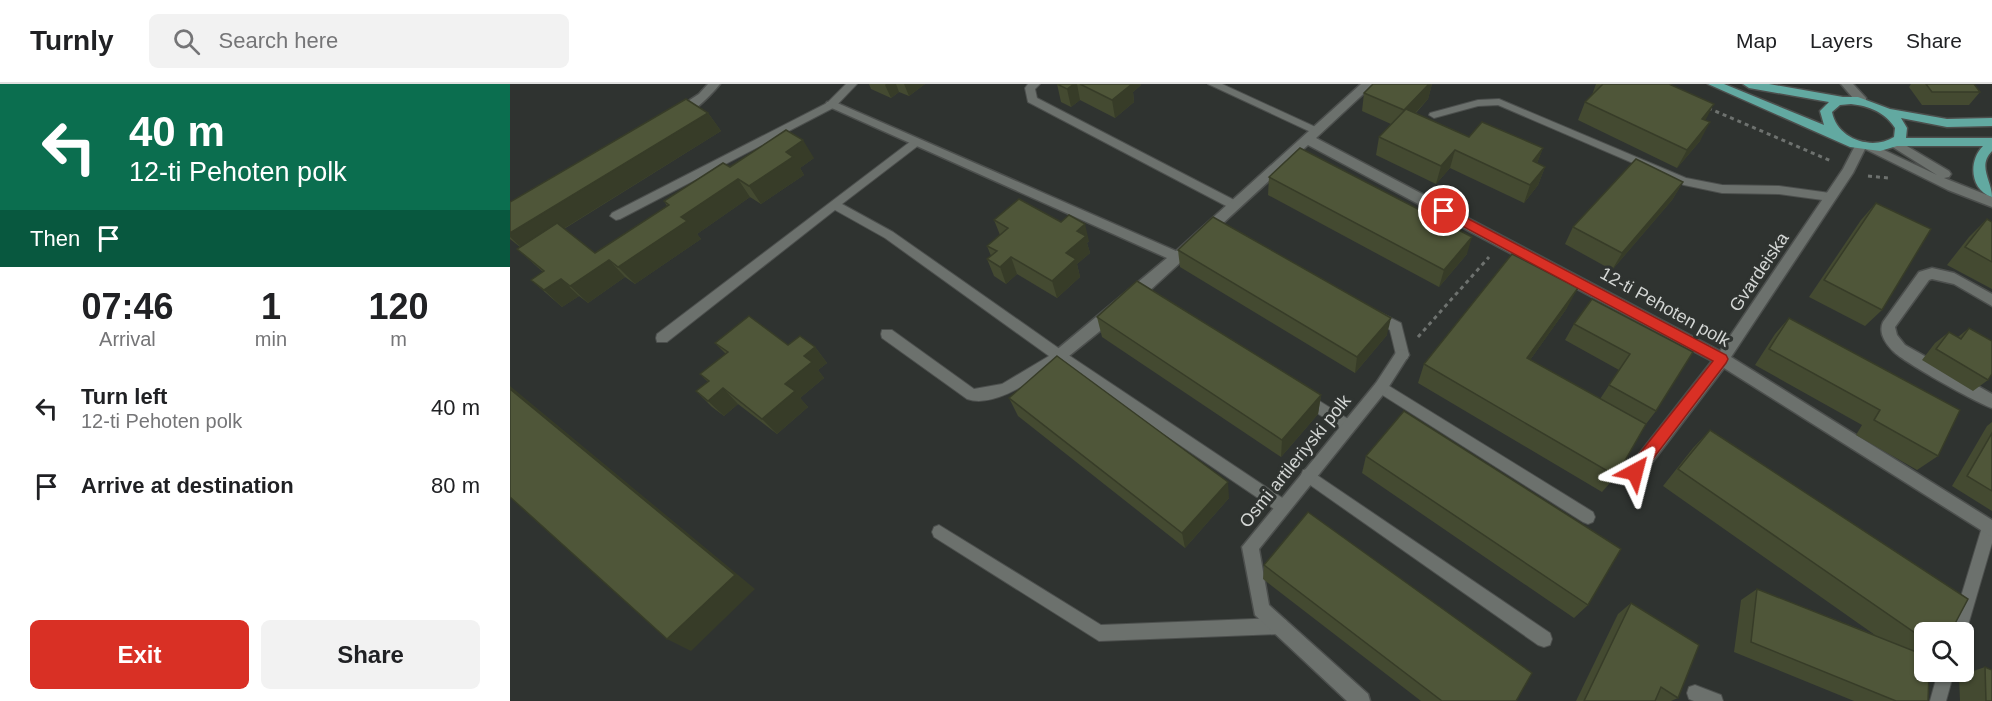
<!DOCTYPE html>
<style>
:root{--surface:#fff;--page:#f2f2f2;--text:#202124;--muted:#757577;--line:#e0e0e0;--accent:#d93025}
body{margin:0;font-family:Helvetica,sans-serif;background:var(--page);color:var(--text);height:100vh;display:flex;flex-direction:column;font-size:22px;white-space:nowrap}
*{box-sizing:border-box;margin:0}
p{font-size:20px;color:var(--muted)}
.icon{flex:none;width:33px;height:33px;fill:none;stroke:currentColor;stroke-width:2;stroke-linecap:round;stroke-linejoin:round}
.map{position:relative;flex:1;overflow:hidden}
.details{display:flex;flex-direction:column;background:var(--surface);width:510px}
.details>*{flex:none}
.top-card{background:#0b6e4f;color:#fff;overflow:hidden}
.controls{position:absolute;left:1404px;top:538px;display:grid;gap:12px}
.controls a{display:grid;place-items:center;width:60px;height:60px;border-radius:9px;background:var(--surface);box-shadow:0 2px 4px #0004;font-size:30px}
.pin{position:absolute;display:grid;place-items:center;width:51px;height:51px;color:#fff;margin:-26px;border:3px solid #fff;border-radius:50%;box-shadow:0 2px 6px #0007}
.me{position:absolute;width:66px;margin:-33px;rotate:38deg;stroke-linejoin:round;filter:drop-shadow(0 0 4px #0008)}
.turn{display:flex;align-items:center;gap:21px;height:126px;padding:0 30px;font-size:27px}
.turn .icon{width:78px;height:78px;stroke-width:2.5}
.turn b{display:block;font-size:42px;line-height:51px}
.then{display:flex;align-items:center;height:57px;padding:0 30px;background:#0003;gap:12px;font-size:22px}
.eta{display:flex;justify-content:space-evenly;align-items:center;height:102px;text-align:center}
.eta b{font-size:36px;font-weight:800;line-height:42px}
.cta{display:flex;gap:12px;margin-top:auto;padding:12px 30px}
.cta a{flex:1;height:69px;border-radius:9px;background:var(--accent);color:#fff;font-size:24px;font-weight:800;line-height:69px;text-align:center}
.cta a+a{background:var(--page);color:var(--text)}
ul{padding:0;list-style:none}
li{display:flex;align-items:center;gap:18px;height:78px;padding:0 30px}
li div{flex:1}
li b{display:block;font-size:22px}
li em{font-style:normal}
header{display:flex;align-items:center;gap:36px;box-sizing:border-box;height:84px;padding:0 30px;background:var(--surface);border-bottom:2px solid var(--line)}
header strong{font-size:28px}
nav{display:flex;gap:33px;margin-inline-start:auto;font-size:21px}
.search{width:420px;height:54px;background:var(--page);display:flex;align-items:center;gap:15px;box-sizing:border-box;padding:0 21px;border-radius:9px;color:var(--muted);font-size:22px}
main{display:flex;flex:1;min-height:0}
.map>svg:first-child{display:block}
</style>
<header>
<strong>Turnly</strong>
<div class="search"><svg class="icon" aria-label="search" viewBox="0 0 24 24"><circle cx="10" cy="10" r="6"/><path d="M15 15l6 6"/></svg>Search here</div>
<nav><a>Map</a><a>Layers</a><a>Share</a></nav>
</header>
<main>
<section class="details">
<div class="top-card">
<div class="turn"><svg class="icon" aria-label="left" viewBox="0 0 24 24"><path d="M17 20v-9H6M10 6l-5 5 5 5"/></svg><div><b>40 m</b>12-ti Pehoten polk</div></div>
<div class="then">Then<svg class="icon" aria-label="arrive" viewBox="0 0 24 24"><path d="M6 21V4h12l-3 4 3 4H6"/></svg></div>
</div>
<div class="eta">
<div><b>07:46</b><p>Arrival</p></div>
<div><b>1</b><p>min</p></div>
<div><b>120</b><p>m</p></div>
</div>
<ul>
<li><svg class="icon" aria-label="left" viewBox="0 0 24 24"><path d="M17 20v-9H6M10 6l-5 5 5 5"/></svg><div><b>Turn left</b><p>12-ti Pehoten polk</p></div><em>40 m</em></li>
<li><svg class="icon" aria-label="arrive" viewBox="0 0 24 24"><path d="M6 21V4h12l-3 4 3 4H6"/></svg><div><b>Arrive at destination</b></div><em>80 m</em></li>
</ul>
<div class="cta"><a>Exit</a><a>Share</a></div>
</section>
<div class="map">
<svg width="1482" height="617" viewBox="0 0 1482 617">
<rect width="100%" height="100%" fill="#2f3330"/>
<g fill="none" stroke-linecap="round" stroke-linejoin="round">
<!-- service casing -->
<g stroke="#4c4f4d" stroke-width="2">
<g id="service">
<path d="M336 0H347L325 23 110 135 106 136 100 132 102 129 317 19Z"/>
<path d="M518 0H530L525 5 527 14 728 118V124H720L518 18 515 4Z"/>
<path d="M698 0H712L812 46 807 50 803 49Z"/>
<path d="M989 15 1176 94 1212 101 1269 102 1320 109 1326 113 1320 117 1269 110 1212 109 1174 101 988 21 968 22 924 34 919 31 920 29 968 16Z"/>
<path d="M405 54 410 58 409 61 332 120 383 148 554 268 777 417 779 422 777 427 772 429 767 427 549 279C526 293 486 325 457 315L372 254 371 250 372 246H382L464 305 492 300 539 272 375 154 325 126 157 258H147L146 254 147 250Z"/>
<path d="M863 225 891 239 899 271 897 275H887L880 246 859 234 857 230 859 226Z"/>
<path d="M871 297 1083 428 1085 433 1083 438 1078 440 1073 438 866 307 864 303 866 299Z"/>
<path d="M795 308 843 338 845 342 843 346 838 348 833 346 790 318 788 314 790 310Z"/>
<path d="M798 385 1040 549 1042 555 1040 561 1034 563 1028 561 793 396 791 391 793 386Z"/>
<path d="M1479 436 1482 437V459L1454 555V549H1440L1472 443 1474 438Z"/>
<path d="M429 441 591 541 770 534 776 536 778 542 776 548 770 550 589 557 424 453 422 448 424 443Z"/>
<path d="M1428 588H1444L1436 617H1420Z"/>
<path d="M1185 601 1211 611 1213 617H1184L1179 615 1177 609 1179 603Z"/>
</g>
</g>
<!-- minor casing -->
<g stroke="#4c4f4d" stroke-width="3">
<g id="minor">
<path d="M198 0H210C201 11 178 36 163 33V27L189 10Z"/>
<path d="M851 0H864L806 54 1210 267 1333 85 1347 58H1355L1357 61 1343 89 1221 273 1482 436V453L1214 284 1131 393 1125 395 1119 393 1117 388 1119 383 1202 277 798 61 636 210 554 276H544L542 272 544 268 657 174 315 21 317 18H325L666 167Z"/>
<path d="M1331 0H1343L1356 14V20H1348Z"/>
<path d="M1422 184 1444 189 1482 210V222L1444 200 1422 195 1419 196 1385 243 1387 251 1395 261 1482 310V324C1467 319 1393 278 1383 267 1376 260 1368 249 1373 238L1409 188Z"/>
<path d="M892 265 897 267 899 271 876 307 749 465 759 521 858 610 860 617H837L745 531 732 463 866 299 887 267Z"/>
</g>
</g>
<!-- tertiary casing -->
<g stroke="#4c4f4d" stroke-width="3">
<path id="tertiary" d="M1385 55 1439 87 1441 90 1439 93 1434 94 1482 113V123L1438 106 1349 62 1355 58 1359 59 1427 91 1381 62V56Z"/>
</g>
<!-- primary casing -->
<g stroke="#4c4f4d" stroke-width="3">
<path id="primary" d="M1198 0H1214L1314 41 1310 27 1319 18 1239 4 1233 0H1259L1333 13H1348L1380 25 1437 35 1482 34V42L1437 43 1391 34 1397 44 1396 54H1482V67C1467 82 1482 97 1482 113 1460 106 1458 77 1473 62H1387L1370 67 1340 63ZM1341 20C1359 22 1375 28 1385 44L1384 53C1362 67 1327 55 1322 28L1330 21Z"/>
</g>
<!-- path -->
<g stroke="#6e726f" stroke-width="3" stroke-dasharray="4 4" stroke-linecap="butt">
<path d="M1198 24 1321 77"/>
<path d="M1358 92 1378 94"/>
<path d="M908 253 979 173"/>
</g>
<!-- service -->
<use href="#service" fill="#6c716d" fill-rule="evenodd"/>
<!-- minor -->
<use href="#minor" fill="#6c716d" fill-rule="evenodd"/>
<!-- tertiary -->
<use href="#tertiary" fill="#6c716d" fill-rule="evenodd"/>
<!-- primary -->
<use href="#primary" fill="#62a9a1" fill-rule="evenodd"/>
</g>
<!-- wall -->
<g fill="#444a31">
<path d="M359 0H415L399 12 389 8 381 14 361 5Z"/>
<path d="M547 0H631V1L623 8 624 18 605 34 570 16 561 23 551 18Z"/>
<path d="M863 0H922L918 15 906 29 959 53 1033 64 1027 79 1035 83 1028 101 1014 119 940 84 926 100 866 71 869 53 881 40 852 27 854 9Z"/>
<path d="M1086 0H1159L1195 36 1190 57 1167 84 1068 36 1075 18 1082 11Z"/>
<path d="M1401 0H1416L1470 8 1459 21H1412L1399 3Z"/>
<path d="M198 29 211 47 54 145 85 169 157 122 154 117 220 83 304 74 290 84 294 91 251 120 240 113 187 150 191 155 125 200 115 193 78 219 69 212 52 223 21 196 33 188 7 165 10 163 0 155V118Z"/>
<path d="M759 93 957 170 929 203 758 111Z"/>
<path d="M1173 98 1162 116 1102 186 1055 160 1063 143Z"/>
<path d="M1366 119 1372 226 1355 242 1299 213 1351 136Z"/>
<path d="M1477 135 1482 138V205L1437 181 1459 153Z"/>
<path d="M484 136 579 157 577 159 580 169 567 180 570 193 547 214 507 190 496 200 484 192 477 175 481 172 477 162 490 151Z"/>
<path d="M668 166 877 251 845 289 670 183Z"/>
<path d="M1057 224 1020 276 1090 315 1109 286 1055 256 1064 240 1183 268 1146 327 1136 340 1106 392 1092 408 908 299 914 280Z"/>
<path d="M587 233 811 311 808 330 771 373 592 253Z"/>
<path d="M1279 234 1428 372 1407 386 1346 351 1352 341 1245 281 1265 250Z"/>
<path d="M1459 244 1478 296 1463 307 1412 276 1425 259 1439 248 1448 253Z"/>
<path d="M205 259 305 263 317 279 308 286 314 294 290 314 298 323 267 350 228 320 214 332 202 323 186 307 198 298 190 290 216 270Z"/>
<path d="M499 314 719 414 675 464 508 332Z"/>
<path d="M1482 338V427L1442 402 1477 342Z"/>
<path d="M1200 346 1414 549V588L1418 617H1344L1224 568 1231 516 1247 505 1365 551 1153 402 1183 364Z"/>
<path d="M856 372 1078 521 1064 534 852 389Z"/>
<path d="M754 481 1006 617H911L753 495Z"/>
<path d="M1121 519 1168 614 1161 617H1066L1108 530Z"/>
<path d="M1475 583 1482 617H1450L1449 592Z"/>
</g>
<!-- shaded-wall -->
<g fill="#373c28">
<path d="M376 0H386L389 8 381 14 375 1Z"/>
<path d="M394 0H415L399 12Z"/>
<path d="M564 0H567L570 16 561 23 557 5Z"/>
<path d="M613 0H631V1L623 8 624 18 605 34 602 16Z"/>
<path d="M919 0H922L918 15 890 45 894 26Z"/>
<path d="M1204 20 1194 39 1192 35Z"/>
<path d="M198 29 211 47 16 168 0 153V149Z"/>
<path d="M1200 38 1190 57 1167 84 1177 66Z"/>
<path d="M293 56 304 74 290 84 294 91 251 120 239 102 276 68Z"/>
<path d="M1033 64 1026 82 1023 77Z"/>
<path d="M945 66 940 84 926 100 931 82Z"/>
<path d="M1035 83 1028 101 1014 119 1020 101Z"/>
<path d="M228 95 240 113 187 150 191 155 125 200 108 183 171 133Z"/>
<path d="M1173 98 1162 116 1102 186 1112 169Z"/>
<path d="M575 140 579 157 577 159 580 169 567 180 570 193 547 214 542 197 567 147Z"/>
<path d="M962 153 957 170 929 203 934 186Z"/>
<path d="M501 173 507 190 496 200 490 183Z"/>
<path d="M99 176 115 193 78 219 60 202Z"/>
<path d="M51 195 69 212 52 223 34 206Z"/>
<path d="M1068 204 1057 224 1008 293 1017 274Z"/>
<path d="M881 234 877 251 845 289 847 273Z"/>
<path d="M305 263 317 279 308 286 314 294 290 314 298 323 267 350 252 335 294 272Z"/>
<path d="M0 302 245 505 181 567 157 555 0 305Z"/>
<path d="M213 304 228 320 214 332 198 317Z"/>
<path d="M811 311 808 330 771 373 772 356Z"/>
<path d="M718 398 719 414 675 464 672 449Z"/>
</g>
<!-- building -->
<g fill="#4f5639" stroke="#373c28" stroke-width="1.5">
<path d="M547 0H564L557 5Z"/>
<path d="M570 0H622L602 16Z"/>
<path d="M863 0H919L894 26 854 9Z"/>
<path d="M1093 0H1159L1204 20 1192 35 1200 38 1177 66 1075 18Z"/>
<path d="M1416 0H1464L1470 8H1422Z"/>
<path d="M176 15 198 29 0 149V118Z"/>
<path d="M896 25 959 53 972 38 1033 64 1023 77 1035 83 1020 101 945 66 931 82 869 53Z"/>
<path d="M276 46 293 56 276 68 283 73 239 102 228 95 171 133 177 137 108 183 99 176 60 202 51 195 34 206 21 196 34 187 7 165 47 139 85 169 159 121 154 117 213 79 220 83Z"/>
<path d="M790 64 962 153 934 186 759 93Z"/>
<path d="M1126 75 1173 98 1112 169 1063 143Z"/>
<path d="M509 115 551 138 559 131 575 140 567 147 576 152 556 169 566 175 542 197 501 173 490 183 477 175 487 167 477 162 498 144 484 136Z"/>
<path d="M1366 119 1421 145 1372 226 1314 196Z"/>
<path d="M703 133 881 234 847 273 668 166Z"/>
<path d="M1477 135 1482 138V178L1455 163Z"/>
<path d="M1002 170 1068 204 1017 274 1136 340 1106 392 914 280Z"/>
<path d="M627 197 811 311 772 356 587 233Z"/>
<path d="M1082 215 1183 268 1146 327 1099 301 1120 270 1064 240Z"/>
<path d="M239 232 278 261 290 252 305 263 294 272 302 278 275 300 285 307 252 335 213 304 198 317 186 307 199 297 190 290 218 268 205 259Z"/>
<path d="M1279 234 1450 326 1428 372 1364 336 1370 326 1259 265Z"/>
<path d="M1459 244 1482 257V290L1478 296 1426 265 1439 248 1451 255Z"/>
<path d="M547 272 718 398 672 449 499 314Z"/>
<path d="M0 305 225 491 157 555 0 413Z"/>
<path d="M894 327 1111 465 1078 521 856 372Z"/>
<path d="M1200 346 1458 515 1440 549H1414V555L1168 385Z"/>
<path d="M1482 349V407L1457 392Z"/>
<path d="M798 428 1022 589 1006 617H932L754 481Z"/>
<path d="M1247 505 1414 571V588H1419L1418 617H1386L1241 558Z"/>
<path d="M1121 519 1189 561 1168 614 1151 603 1145 617H1074Z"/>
<path d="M1475 583 1482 586V617H1476Z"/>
</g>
<!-- route -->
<path fill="#d93025" stroke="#8d1f18" stroke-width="1.5" d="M934 122 1216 271 1218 275 1216 279 1130 392 1125 394 1119 392 1117 388 1119 383 1203 277 930 130V124Z"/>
<g text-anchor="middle" stroke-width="6" stroke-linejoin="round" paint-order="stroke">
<!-- street labels -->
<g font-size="18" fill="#d3d6d4" stroke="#2f3330">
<text transform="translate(1249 188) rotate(-56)" y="6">Gvardeiska</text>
<text transform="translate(1155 223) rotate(29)" y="6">12-ti Pehoten polk</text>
<text transform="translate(785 377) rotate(-51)" y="6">Osmi artileriyski polk</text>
</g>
</g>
</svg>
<div class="controls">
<a><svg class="icon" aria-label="search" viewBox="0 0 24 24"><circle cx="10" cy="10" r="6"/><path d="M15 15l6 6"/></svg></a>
</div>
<div class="pin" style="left:934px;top:127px;background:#d93025"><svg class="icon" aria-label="arrive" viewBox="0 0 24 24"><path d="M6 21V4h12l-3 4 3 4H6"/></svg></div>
<svg class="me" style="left:1125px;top:388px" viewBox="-20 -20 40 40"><path d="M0-17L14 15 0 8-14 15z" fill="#d93025" stroke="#fff" stroke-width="4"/></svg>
</div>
</main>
